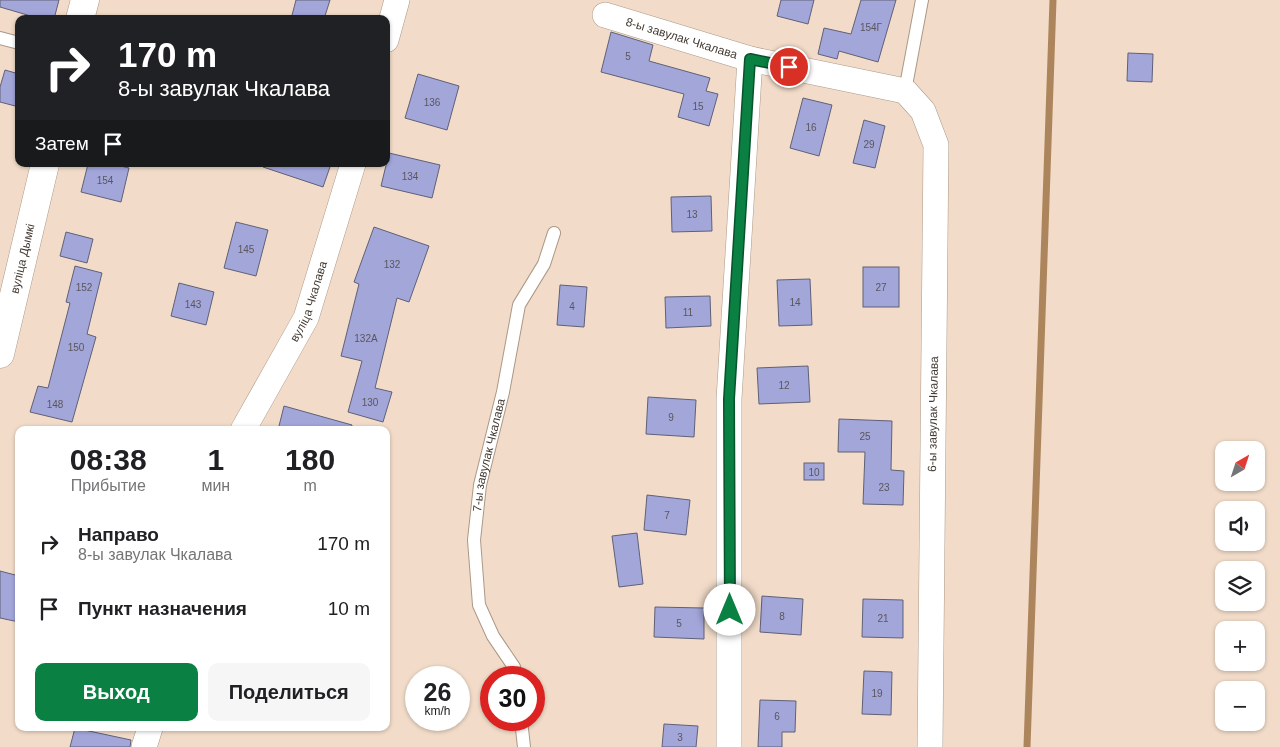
<!DOCTYPE html>
<html lang="ru">
<meta charset="utf-8">
<style>
:root{--surface:#fff;--page:#f6f6f6;--text:#202124;--muted:#757577;--accent:#0b8043}
body{margin:0;font-family:Helvetica,sans-serif;background:var(--page);color:var(--text);height:100vh;display:flex;flex-direction:column;font-size:19px;white-space:nowrap}
*{box-sizing:border-box;margin:0}
p{font-size:16px;color:var(--muted)}
.icon{flex:none;width:28px;height:28px;fill:none;stroke:currentColor;stroke-width:2;stroke-linecap:round;stroke-linejoin:round}
.map{position:relative;flex:1;overflow:hidden}
.side{position:absolute;left:15px;top:426px;width:375px;height:305px;display:flex;flex-direction:column;background:var(--surface);border-radius:10px;box-shadow:0 1px 4px #0004}
.side>*{flex:none}
.banner{position:absolute;left:15px;top:15px;width:375px;height:152px;border-radius:10px;box-shadow:0 1px 4px #0004;background:#202124;color:#fff;overflow:hidden}
.needle{width:32px;rotate:39deg}
.controls{position:absolute;left:1215px;top:441px;display:grid;gap:10px}
.controls a{display:grid;place-items:center;width:50px;height:50px;border-radius:10px;background:var(--surface);box-shadow:0 1px 4px #0004;font-size:25px}
.speed{position:absolute;left:405px;top:666px;display:flex;gap:10px;font-size:25px;font-weight:700;text-align:center}
.speed>*{display:grid;place-content:center;width:65px;height:65px;border-radius:50%;background:var(--surface);box-shadow:0 1px 4px #0004;line-height:1}
.speed small{font-size:12px;font-weight:400}
.speed .limit{border:8px solid #d22;background:#fff;color:#111}
.pin{position:absolute;display:grid;place-items:center;width:42px;height:42px;color:#fff;margin:-21px;border:2px solid #fff;border-radius:50%;box-shadow:0 1px 5px #0007}
.me{position:absolute;width:55px;margin:-28px;rotate:0deg;stroke-linejoin:round;filter:drop-shadow(0 0 4px #0008)}
.turn{display:flex;align-items:center;gap:18px;height:105px;padding:0 20px;font-size:22px}
.turn .icon{width:65px;height:65px;stroke-width:2.5}
.turn b{display:block;font-size:35px;line-height:42px}
.then{display:flex;align-items:center;height:48px;padding:0 20px;background:#0003;gap:10px;font-size:19px}
.eta{display:flex;justify-content:space-evenly;align-items:center;height:85px;text-align:center}
.eta b{font-size:30px;font-weight:600;line-height:35px}
.cta{display:flex;gap:10px;margin-top:auto;padding:10px 20px}
.cta a{flex:1;height:58px;border-radius:10px;background:var(--accent);color:#fff;font-size:20px;font-weight:600;line-height:58px;text-align:center}
.cta a+a{background:var(--page);color:var(--text)}
ul{padding:0;list-style:none}
li{display:flex;align-items:center;gap:15px;height:65px;padding:0 20px}
li div{flex:1}
li b{display:block;font-size:19px}
li em{font-style:normal}
.map>svg:first-child{display:block}
</style>
<div class="map">
<svg width="1280" height="747" viewBox="0 0 1280 747">
<rect width="100%" height="100%" fill="#f2dcc9"/>
<g fill="none" stroke-linecap="round" stroke-linejoin="round">
<!-- stream -->
<path stroke="#ad855d" stroke-width="7" d="M1027 747 1053 0"/>
</g>
<!-- building -->
<g fill="#a2a6d9" stroke="#5f6077">
<path d="M0 0H59L54 19H41L0 7Z"/>
<path d="M296 0H330L324 19H291Z"/>
<path d="M781 0H814L808 24 777 16Z"/>
<path d="M861 0H896L878 62 839 51 837 59 818 54 824 28 851 34Z"/>
<path d="M611 32 653 45 649 61 710 78 706 91 718 94 709 126 678 117 684 94 601 72Z"/>
<path d="M1128 53 1153 54 1152 82 1127 81Z"/>
<path d="M5 70 19 74V107L0 102V87Z"/>
<path d="M418 74 459 86 447 130 405 118Z"/>
<path d="M803 98 832 105 819 156 790 148Z"/>
<path d="M864 120 885 126 875 168 853 163Z"/>
<path d="M389 153 440 165 432 198 381 186Z"/>
<path d="M88 164H112L129 168 121 202 81 192Z"/>
<path d="M264 164H331L323 187 263 167Z"/>
<path d="M711 196 712 231 672 232 671 197Z"/>
<path d="M236 222 268 230 256 276 224 268Z"/>
<path d="M374 227 429 246 409 302 397 298 375 388 392 392 383 422 348 412 362 361 341 356 359 284 354 282Z"/>
<path d="M66 232 93 239 87 263 60 256Z"/>
<path d="M75 266 102 273 87 334 96 337 72 422 30 412 38 386 48 388 70 303 66 302Z"/>
<rect x="863" y="267" width="36" height="40"/>
<path d="M810 279 812 325 779 326 777 280Z"/>
<path d="M179 283 214 292 206 325 171 316Z"/>
<path d="M560 285 587 287 584 327 557 325Z"/>
<path d="M710 296 711 326 666 328 665 297Z"/>
<path d="M808 366 810 402 759 404 757 368Z"/>
<path d="M648 397 696 400 694 437 646 434Z"/>
<path d="M284 406 352 425 351 430H278Z"/>
<path d="M839 419 892 421 891 470 904 471 903 505 863 504 865 452H838Z"/>
<rect x="804" y="463" width="20" height="17"/>
<path d="M647 495 690 500 686 535 644 530Z"/>
<path d="M637 533 643 584 619 587 612 536Z"/>
<path d="M0 571 19 576V622L0 618Z"/>
<path d="M762 596 803 599 801 635 760 632Z"/>
<path d="M863 599 903 600V638L862 637Z"/>
<path d="M655 607 704 608V639L654 637Z"/>
<path d="M864 671 892 672 891 715 862 714Z"/>
<path d="M760 700 796 701 795 732H782V747H758Z"/>
<path d="M664 724 698 726 696 747H662Z"/>
<path d="M75 728 131 740 130 747H70Z"/>
</g>
<g fill="none" stroke-linecap="round" stroke-linejoin="round">
<!-- lane casing -->
<g stroke="#ac9886" stroke-width="14">
<g id="lane">
<path d="M0 38 19 43"/>
<path d="M905 91 922 0"/>
<path id="s1" d="M515 678 514 667 493 636 479 605 474 540 480 485 503 392 519 305 544 264 554 233"/>
<path d="M521 720 524 747"/>
</g>
</g>
<!-- street casing -->
<g stroke="#ac9886" stroke-width="26">
<g id="street">
<path id="s2" d="M605 15 750 59 905 91 923 111 936 145 930 747"/>
<path d="M386 40 397 0"/>
<path id="s3" d="M243 430 306 318 353 164"/>
<path d="M144 747 150 728"/>
<path d="M729 747V399L750 59"/>
</g>
</g>
<!-- secondary casing -->
<g stroke="#ac9886" stroke-width="29">
<g id="secondary">
<path d="M80 19 85 0"/>
<path id="s4" d="M0 354 45 164"/>
</g>
</g>
<!-- lane -->
<use href="#lane" stroke="#fff" stroke-width="12"/>
<!-- street -->
<use href="#street" stroke="#fff" stroke-width="25"/>
<!-- secondary -->
<use href="#secondary" stroke="#fff" stroke-width="28"/>
</g>
<g fill="none" stroke-linecap="round" stroke-linejoin="round">
<!-- route casing -->
<g stroke="#07532c" stroke-width="12">
<path id="route" d="M730 610 729 399 750 59 789 67"/>
</g>
<!-- route -->
<use href="#route" stroke="#0b8043" stroke-width="9"/>
</g>
<g text-anchor="middle" stroke-width="4.5" stroke-linejoin="round" paint-order="stroke">
<!-- number labels -->
<g font-size="10" fill="#5b565c">
<text x="871" y="31">154Г</text>
<text x="628" y="60">5</text>
<text x="432" y="106">136</text>
<text x="698" y="110">15</text>
<text x="811" y="131">16</text>
<text x="869" y="148">29</text>
<text x="410" y="180">134</text>
<text x="105" y="184">154</text>
<text x="692" y="218">13</text>
<text x="246" y="253">145</text>
<text x="392" y="268">132</text>
<text x="84" y="291">152</text>
<text x="881" y="291">27</text>
<text x="795" y="306">14</text>
<text x="193" y="308">143</text>
<text x="572" y="310">4</text>
<text x="688" y="316">11</text>
<text x="366" y="342">132А</text>
<text x="76" y="351">150</text>
<text x="784" y="389">12</text>
<text x="370" y="406">130</text>
<text x="55" y="408">148</text>
<text x="671" y="421">9</text>
<text x="865" y="440">25</text>
<text x="814" y="476">10</text>
<text x="884" y="491">23</text>
<text x="667" y="519">7</text>
<text x="782" y="620">8</text>
<text x="883" y="622">21</text>
<text x="679" y="627">5</text>
<text x="877" y="697">19</text>
<text x="777" y="720">6</text>
<text x="680" y="741">3</text>
</g>
<!-- street labels -->
<g font-size="12" fill="#433b33" stroke="#fff">
<text dy="4" stroke="none"><textPath href="#s2" startOffset="80">8-ы завулак Чкалава</textPath></text>
<text dy="4" stroke="none"><textPath href="#s4" startOffset="98">вуліца Дымкі</textPath></text>
<text dy="4" stroke="none"><textPath href="#s3" startOffset="145">вуліца Чкалава</textPath></text>
<text transform="translate(933 414) rotate(-89)" y="4">6-ы завулак Чкалава</text>
<text dy="4" stroke="none"><textPath href="#s1" startOffset="234">7-ы завулак Чкалава</textPath></text>
</g>
</g>
</svg>
<div class="controls">
<a><svg class="needle" viewBox="-14 -14 28 28"><path d="M0-13l5 13h-10z" fill="#e53935"/><path d="M0 13l5-13h-10z" fill="#757577"/></svg></a>
<a><svg class="icon" aria-label="sound" viewBox="0 0 24 24"><path d="M4 9h4l5-4v14l-5-4H4zM17 9q2 3 0 6"/></svg></a>
<a><svg class="icon" aria-label="layers" viewBox="0 0 24 24"><path d="M12 4l9 5-9 5-9-5zM3 14l9 5 9-5"/></svg></a>
<a>+</a>
<a>−</a>
</div>
<div class="speed"><div>26<small>km/h</small></div><div class="limit">30</div></div>
<div class="pin" style="left:789px;top:67px;background:#d93025"><svg class="icon" aria-label="arrive" viewBox="0 0 24 24"><path d="M6 21V4h12l-3 4 3 4H6"/></svg></div>
<svg class="me" style="left:730px;top:610px" viewBox="-20 -20 40 40"><circle r="19" fill="#fff"/><path d="M0-13L10 11 0 6-10 11z" fill="#0b8043"/></svg>
<div class="banner">
<div class="turn"><svg class="icon" aria-label="right" viewBox="0 0 24 24"><path d="M7 20v-9h11M14 6l5 5-5 5"/></svg><div><b>170 m</b>8-ы завулак Чкалава</div></div>
<div class="then">Затем<svg class="icon" aria-label="arrive" viewBox="0 0 24 24"><path d="M6 21V4h12l-3 4 3 4H6"/></svg></div>
</div>
<section class="side">
<div class="eta">
<div><b>08:38</b><p>Прибытие</p></div>
<div><b>1</b><p>мин</p></div>
<div><b>180</b><p>m</p></div>
</div>
<ul>
<li><svg class="icon" aria-label="right" viewBox="0 0 24 24"><path d="M7 20v-9h11M14 6l5 5-5 5"/></svg><div><b>Направо</b><p>8-ы завулак Чкалава</p></div><em>170 m</em></li>
<li><svg class="icon" aria-label="arrive" viewBox="0 0 24 24"><path d="M6 21V4h12l-3 4 3 4H6"/></svg><div><b>Пункт назначения</b></div><em>10 m</em></li>
</ul>
<div class="cta"><a>Выход</a><a>Поделиться</a></div>
</section>
</div>
